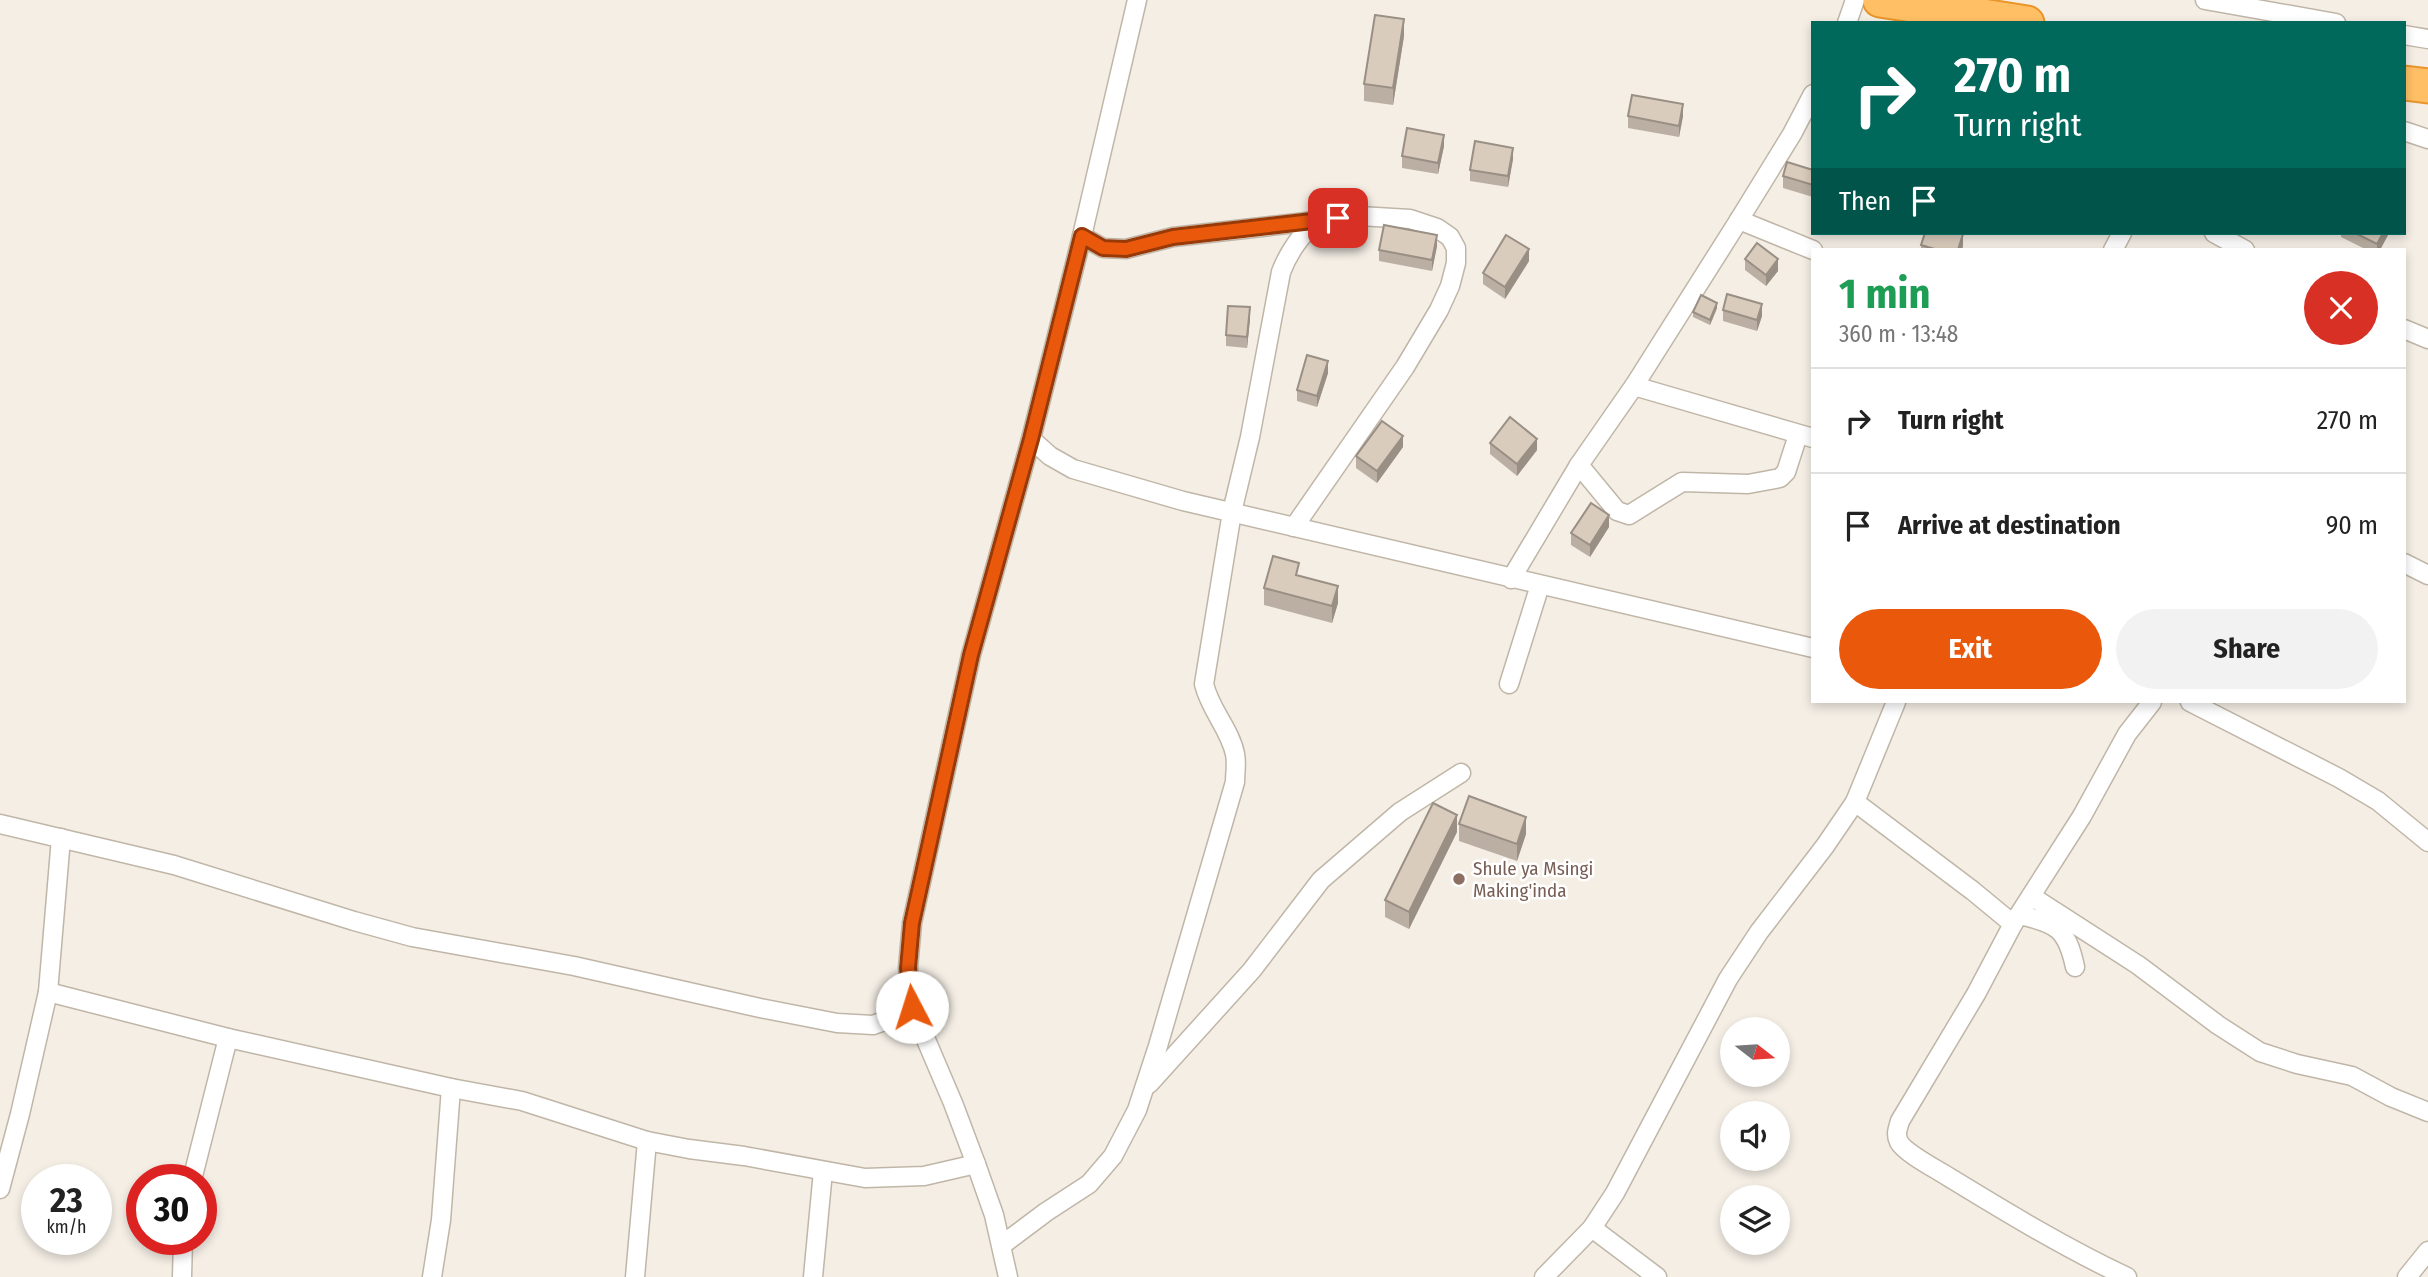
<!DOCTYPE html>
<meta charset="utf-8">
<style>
:root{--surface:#fff;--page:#f2f2f2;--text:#222;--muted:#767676;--line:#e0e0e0;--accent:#ea580c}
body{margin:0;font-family:"Fira Sans Condensed",sans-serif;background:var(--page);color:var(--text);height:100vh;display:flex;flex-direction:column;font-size:26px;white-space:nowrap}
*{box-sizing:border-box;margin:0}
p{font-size:23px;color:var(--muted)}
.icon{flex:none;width:38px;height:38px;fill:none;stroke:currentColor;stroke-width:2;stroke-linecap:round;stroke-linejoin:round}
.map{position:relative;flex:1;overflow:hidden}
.details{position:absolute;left:1811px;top:248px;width:595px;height:455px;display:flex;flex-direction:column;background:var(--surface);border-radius:0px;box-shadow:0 4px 10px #0003}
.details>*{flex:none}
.banner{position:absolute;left:1811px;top:21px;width:595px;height:214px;border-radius:0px;box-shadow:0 4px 10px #0003;background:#00695c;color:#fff;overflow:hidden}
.needle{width:46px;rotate:107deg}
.fabs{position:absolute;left:1720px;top:1017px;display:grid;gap:14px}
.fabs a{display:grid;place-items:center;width:70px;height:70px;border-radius:50%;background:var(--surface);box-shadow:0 4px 10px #0003;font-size:35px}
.speed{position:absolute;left:21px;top:1164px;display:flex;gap:14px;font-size:35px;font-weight:700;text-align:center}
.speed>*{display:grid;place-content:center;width:91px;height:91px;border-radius:50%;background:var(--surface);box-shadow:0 4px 10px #0003;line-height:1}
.speed small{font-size:18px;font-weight:400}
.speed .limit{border:10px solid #d22;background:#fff;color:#111}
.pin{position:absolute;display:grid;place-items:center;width:60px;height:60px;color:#fff;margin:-30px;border-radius:14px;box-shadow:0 4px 10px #0006}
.me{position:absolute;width:77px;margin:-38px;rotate:355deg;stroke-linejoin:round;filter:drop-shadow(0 0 5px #0008)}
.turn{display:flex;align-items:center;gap:24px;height:147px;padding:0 28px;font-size:32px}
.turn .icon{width:91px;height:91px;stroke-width:2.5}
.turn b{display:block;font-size:49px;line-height:60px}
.then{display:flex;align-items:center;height:66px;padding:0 28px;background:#0003;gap:14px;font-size:26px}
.round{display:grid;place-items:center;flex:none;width:74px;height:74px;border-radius:37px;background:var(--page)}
.headline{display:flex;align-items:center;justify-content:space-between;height:119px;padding:0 28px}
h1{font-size:42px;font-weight:700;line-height:52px;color:#1e9e55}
.primary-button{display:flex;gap:14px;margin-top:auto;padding:14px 28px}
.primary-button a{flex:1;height:80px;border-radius:42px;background:var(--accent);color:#fff;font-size:28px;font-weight:700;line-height:80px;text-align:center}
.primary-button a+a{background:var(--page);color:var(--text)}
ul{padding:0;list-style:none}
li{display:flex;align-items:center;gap:21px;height:105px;padding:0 28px;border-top:2px solid var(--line)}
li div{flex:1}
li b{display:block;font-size:26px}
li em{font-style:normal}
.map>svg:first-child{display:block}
</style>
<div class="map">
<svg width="2428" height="1277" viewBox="0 0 2428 1277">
<rect width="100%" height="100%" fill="#f4eee5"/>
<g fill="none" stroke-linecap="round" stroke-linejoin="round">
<!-- street casing -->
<g stroke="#c0b6a7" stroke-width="21">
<g id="street">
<path d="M2205 0 2336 23"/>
<path d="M1847 23 1855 0"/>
<path d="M2404 35 2428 39"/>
<path d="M2404 131 2428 139"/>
<path d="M1739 220 1813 250"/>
<path d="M2214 233 2245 250"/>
<path d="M1082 236 1103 248 1126 249 1173 237 1359 216 1410 219 1437 228 1450 237 1456 248V263L1450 286 1439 310 1405 367 1294 527"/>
<path d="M2113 250 2122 233"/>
<path d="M2404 329 2428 339"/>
<path d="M1634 386 1813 438"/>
<path d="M1031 439 1050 456 1073 469 1183 501 1813 648"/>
<path d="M1579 465 1617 511 1629 515 1682 482 1748 484 1780 478 1786 472 1798 435"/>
<path d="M2404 563 2428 575"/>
<path d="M1511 579 1579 465 1634 386 1739 220 1792 134 1813 94"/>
<path d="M1509 684 1540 585"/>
<path d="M2190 702 2339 778 2378 801 2428 842"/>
<path d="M1855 802 1973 891 2013 924"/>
<path d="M0 824 174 865 354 921 412 937 574 966 760 1008 837 1023 873 1025 890 1019 912 1007"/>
<path d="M2031 896 2138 965 2218 1025 2260 1052 2297 1064 2352 1076 2391 1097 2428 1112"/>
<path d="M2019 915C2057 923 2067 929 2075 967"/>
<path d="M48 992 228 1038 451 1088 522 1101 647 1141 689 1149 744 1156 865 1178 924 1176 976 1164"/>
<path d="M1149 1084 1252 970 1321 880 1400 812 1461 773"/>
<path d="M192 1180 228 1038"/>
<path d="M0 1189 20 1114 48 992 61 838"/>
<path d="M1592 1228 1657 1277"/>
<path d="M1002 1245 1046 1212 1089 1184 1113 1156 1137 1110 1158 1046 1235 782C1235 773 1237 763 1235 754 1230 729 1210 710 1204 684L1232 512 1250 437 1281 272C1289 251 1301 236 1316 220"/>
<path d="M182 1277 183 1239"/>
<path d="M432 1277 441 1220 451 1088"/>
<path d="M635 1277 647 1141"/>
<path d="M813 1277 823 1171"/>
<path d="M1008 1277 994 1215 976 1164 953 1103 912 1007 908 968 912 923 971 655 1031 439 1082 236 1137 0"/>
<path d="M1544 1277 1592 1228 1615 1193 1728 979 1759 932 1825 846 1855 802 1896 702"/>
<path d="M2127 1277C2065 1248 2006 1212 1947 1176 1936 1169 1905 1153 1899 1142 1895 1134 1898 1128 1900 1121L1976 994 2013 924 2082 816 2127 734 2152 702"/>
<path d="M2407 1277 2428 1251"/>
</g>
</g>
<!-- highway casing -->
<g stroke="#ea952a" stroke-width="37">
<g id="highway">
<path d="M1880 0 2027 23"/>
<path d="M2404 83 2428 86"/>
</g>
</g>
<!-- street -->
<use href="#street" stroke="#fff" stroke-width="18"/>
<!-- highway -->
<use href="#highway" stroke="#ffc065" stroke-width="33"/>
</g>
<!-- wall -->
<g fill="#bbafa3">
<path d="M1404 36 1393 105 1364 101V84Z"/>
<path d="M1628 116H1683L1679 137 1628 128Z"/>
<path d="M1444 146 1438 174 1402 168V156Z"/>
<path d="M1513 159 1508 187 1470 181V170Z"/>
<path d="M1813 170V197L1783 188V176Z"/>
<path d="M2341 233H2389L2380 250H2367L2341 237Z"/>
<path d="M1921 245H1963L1962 250H1921Z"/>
<path d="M1437 246 1432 271 1379 261V250Z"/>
<path d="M1745 259 1778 271 1766 286 1745 270Z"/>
<path d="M1529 261 1505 299 1483 284V273Z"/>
<path d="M1717 308 1710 325 1693 317V312Z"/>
<path d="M1723 310 1762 316 1757 331 1723 321Z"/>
<path d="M1250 319 1247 348 1226 346V335Z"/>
<path d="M1328 373 1317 407 1297 401V390Z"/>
<path d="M1490 443 1537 450 1517 476 1490 454Z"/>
<path d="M1403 447 1377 483 1356 468V456Z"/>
<path d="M1609 527 1590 557 1571 545V533Z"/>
<path d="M1299 576 1338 603 1332 623 1264 605V588Z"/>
<path d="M1459 824 1526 834 1517 861 1459 841Z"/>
<path d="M1457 832 1409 929 1385 917V900Z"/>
</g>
<!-- shaded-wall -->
<g fill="#998f84">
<path d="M1404 19V36L1393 105V88Z"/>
<path d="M1683 104V116L1679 137V126Z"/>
<path d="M1444 135V146L1438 174V163Z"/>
<path d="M1513 148V159L1508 187V176Z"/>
<path d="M2383 233H2389L2380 250H2377V244Z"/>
<path d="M1963 234V245L1962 250H1958Z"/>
<path d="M1437 235V246L1432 271V260Z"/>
<path d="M1529 249V261L1505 299V287Z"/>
<path d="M1778 259V271L1766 286V275Z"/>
<path d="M1717 303V308L1710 325V320Z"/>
<path d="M1762 304V316L1757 331V320Z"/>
<path d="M1250 307V319L1247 348V337Z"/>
<path d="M1328 361V373L1317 407V396Z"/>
<path d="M1403 436V447L1377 483V471Z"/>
<path d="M1537 439V450L1517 476V464Z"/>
<path d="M1609 515V527L1590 557V545Z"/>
<path d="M1338 586V603L1332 623V606Z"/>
<path d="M1457 815V832L1409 929V912Z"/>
<path d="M1526 817V834L1517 861V844Z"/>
</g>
<!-- building -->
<g fill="#daccbd" stroke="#998f84" stroke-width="2">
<path d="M1375 15 1404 19 1393 88 1364 84Z"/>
<path d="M1632 95 1683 104 1679 126 1628 116Z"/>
<path d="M1407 128 1444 135 1438 163 1402 156Z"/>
<path d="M1475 141 1513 148 1508 176 1470 170Z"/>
<path d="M1787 162 1813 170V185L1783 176Z"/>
<path d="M1384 225 1437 235 1432 260 1379 250Z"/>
<path d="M1925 233H1959L1963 234 1958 250H1938L1921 245Z"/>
<path d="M2355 233H2383L2377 244Z"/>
<path d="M1506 235 1529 249 1505 287 1483 273Z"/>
<path d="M1757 243 1778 259 1766 275 1745 259Z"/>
<path d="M1727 294 1762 304 1757 320 1723 310Z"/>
<path d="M1701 295 1717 303 1710 320 1693 312Z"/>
<path d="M1228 306 1250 307 1247 337 1226 335Z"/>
<path d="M1307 355 1328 361 1317 396 1297 390Z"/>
<path d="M1510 417 1537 439 1517 464 1490 443Z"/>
<path d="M1382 421 1403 436 1377 471 1356 456Z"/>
<path d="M1591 503 1609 515 1590 545 1571 533Z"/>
<path d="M1273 556 1299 563 1296 575 1338 586 1332 606 1264 588Z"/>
<path d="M1469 796 1526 817 1517 844 1459 824Z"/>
<path d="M1433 803 1457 815 1409 912 1385 900Z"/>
</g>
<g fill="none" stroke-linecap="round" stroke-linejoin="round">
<!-- route casing -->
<g stroke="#983908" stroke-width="18">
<path id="route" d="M912 1007 908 968 912 923 931 837 971 655 1031 439 1082 236 1103 248 1126 249 1173 237 1338 218"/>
</g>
<!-- route -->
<use href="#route" stroke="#ea580c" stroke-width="12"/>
</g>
<!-- markers -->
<circle fill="#8d6e63" stroke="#fff" stroke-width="2.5" cx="1459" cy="879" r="7"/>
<g text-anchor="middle" stroke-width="5" stroke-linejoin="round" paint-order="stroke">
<!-- education labels -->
<g font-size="19" fill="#785e54" stroke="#fff" text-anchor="start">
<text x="1473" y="875">Shule ya Msingi<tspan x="1473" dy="22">Making'inda</tspan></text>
</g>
</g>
</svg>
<div class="fabs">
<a><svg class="needle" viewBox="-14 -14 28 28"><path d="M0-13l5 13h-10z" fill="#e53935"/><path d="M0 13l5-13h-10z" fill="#767676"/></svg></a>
<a><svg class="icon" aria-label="sound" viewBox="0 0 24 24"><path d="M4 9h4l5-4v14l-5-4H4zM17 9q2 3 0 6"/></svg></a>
<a><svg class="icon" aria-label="layers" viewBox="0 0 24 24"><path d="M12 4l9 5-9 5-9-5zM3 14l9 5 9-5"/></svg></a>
</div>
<div class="speed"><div>23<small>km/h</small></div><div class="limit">30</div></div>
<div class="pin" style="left:1338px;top:218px;background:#d93025"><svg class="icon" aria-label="arrive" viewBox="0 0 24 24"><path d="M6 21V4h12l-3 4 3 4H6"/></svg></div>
<svg class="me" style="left:912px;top:1007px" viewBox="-20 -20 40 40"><circle r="19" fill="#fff"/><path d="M0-13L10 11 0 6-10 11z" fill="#ea580c"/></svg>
<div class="banner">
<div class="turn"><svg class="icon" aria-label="right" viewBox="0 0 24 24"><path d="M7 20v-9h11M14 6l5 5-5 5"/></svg><div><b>270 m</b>Turn right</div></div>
<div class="then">Then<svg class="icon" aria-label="arrive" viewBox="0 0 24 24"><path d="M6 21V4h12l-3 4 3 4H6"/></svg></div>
</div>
<section class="details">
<div class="headline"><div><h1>1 min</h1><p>360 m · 13:48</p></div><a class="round" style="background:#d93025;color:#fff"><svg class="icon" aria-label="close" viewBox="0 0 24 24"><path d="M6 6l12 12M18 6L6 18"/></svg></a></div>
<ul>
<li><svg class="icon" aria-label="right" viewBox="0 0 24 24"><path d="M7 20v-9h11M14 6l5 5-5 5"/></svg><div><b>Turn right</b></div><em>270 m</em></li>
<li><svg class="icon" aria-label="arrive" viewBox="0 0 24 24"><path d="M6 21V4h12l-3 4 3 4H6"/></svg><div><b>Arrive at destination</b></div><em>90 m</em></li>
</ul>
<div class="primary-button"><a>Exit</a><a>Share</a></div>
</section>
</div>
